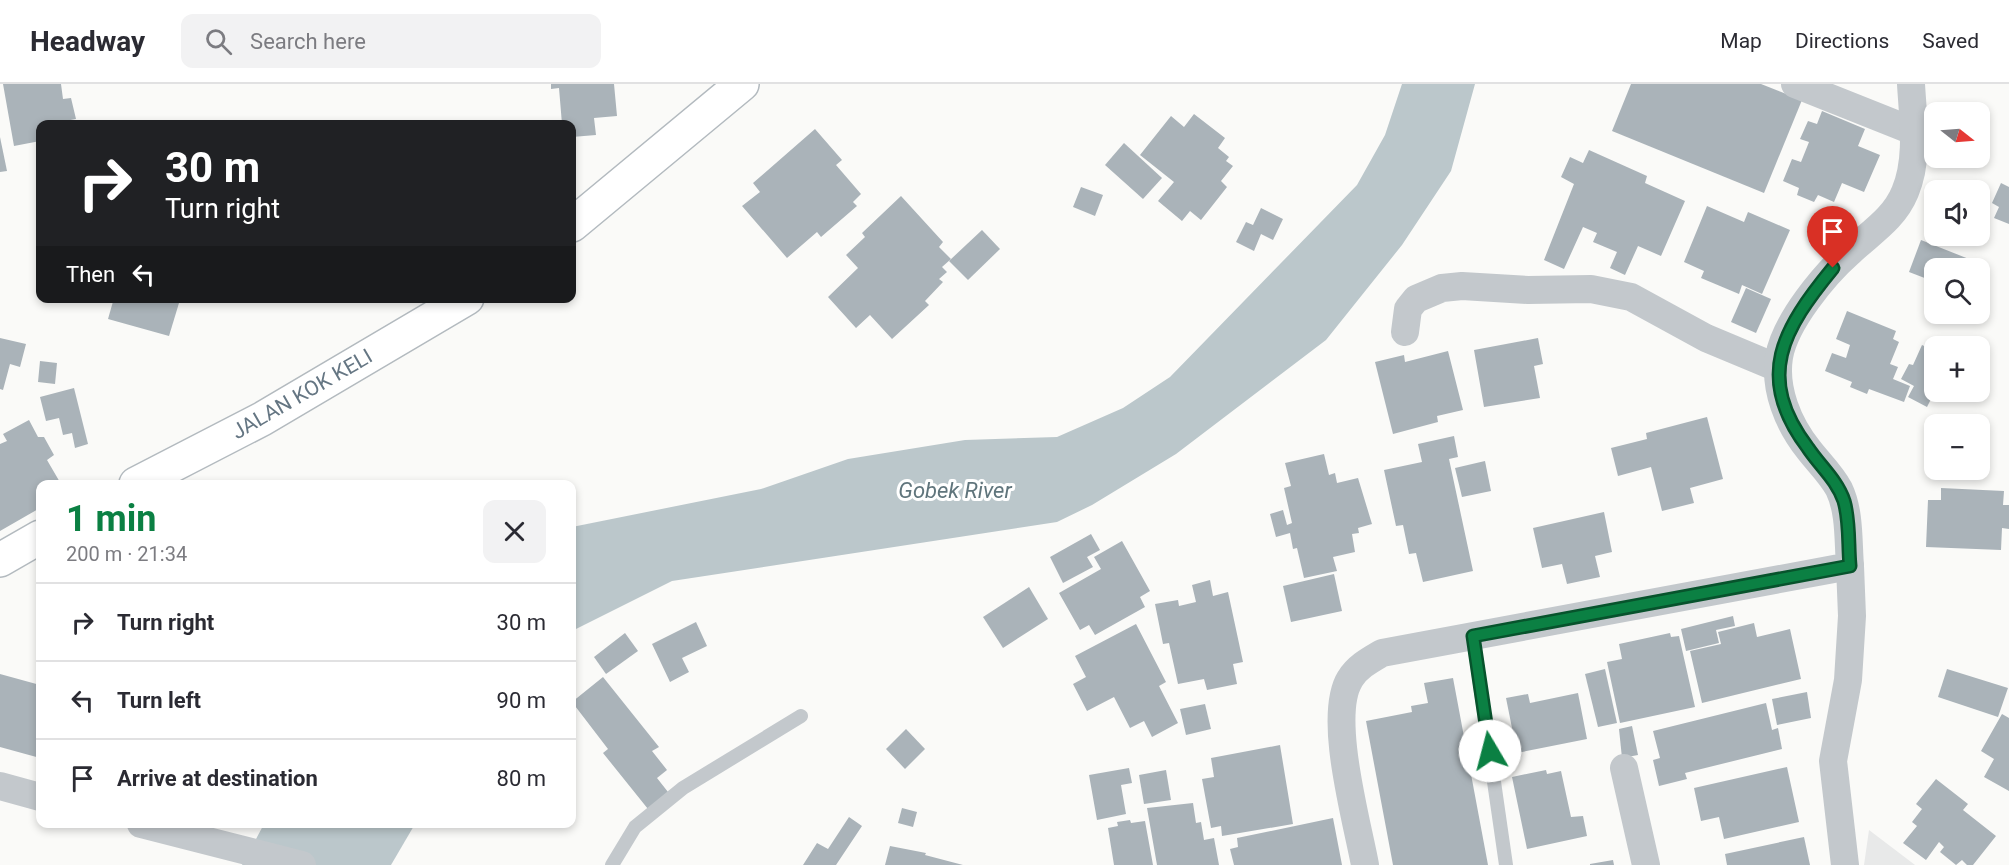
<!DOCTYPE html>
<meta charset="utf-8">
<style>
:root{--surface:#fff;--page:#f2f2f3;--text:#2b2b33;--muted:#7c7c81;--line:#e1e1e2;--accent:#0b8043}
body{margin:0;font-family:Roboto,sans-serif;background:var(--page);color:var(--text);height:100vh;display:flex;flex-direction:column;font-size:22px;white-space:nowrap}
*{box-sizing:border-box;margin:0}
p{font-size:20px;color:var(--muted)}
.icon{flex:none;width:33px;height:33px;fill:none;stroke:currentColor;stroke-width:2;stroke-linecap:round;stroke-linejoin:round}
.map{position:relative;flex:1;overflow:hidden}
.sheet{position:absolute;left:36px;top:396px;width:540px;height:348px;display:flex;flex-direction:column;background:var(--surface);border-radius:12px;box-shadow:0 3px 9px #0003}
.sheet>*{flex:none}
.guide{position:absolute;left:36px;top:36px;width:540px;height:183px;border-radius:12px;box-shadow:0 3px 9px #0003;background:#202124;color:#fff;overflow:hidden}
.needle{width:39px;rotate:107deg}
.tools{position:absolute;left:1924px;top:18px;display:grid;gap:12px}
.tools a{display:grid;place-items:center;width:66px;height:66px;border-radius:12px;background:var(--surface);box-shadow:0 3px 9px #0003;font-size:30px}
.pin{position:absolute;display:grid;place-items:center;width:51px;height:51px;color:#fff;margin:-62px -26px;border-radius:50% 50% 50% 0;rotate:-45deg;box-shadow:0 0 6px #0007}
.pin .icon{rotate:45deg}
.me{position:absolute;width:66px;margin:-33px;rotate:352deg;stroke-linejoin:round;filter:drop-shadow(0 0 4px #0008)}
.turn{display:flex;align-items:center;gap:21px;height:126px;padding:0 30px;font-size:27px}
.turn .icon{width:78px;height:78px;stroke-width:2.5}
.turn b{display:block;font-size:42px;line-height:51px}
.then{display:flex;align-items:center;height:57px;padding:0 30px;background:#0003;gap:12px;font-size:22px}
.round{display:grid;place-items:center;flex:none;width:63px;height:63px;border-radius:12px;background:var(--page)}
.headline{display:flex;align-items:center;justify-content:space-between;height:102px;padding:0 30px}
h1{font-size:36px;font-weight:700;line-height:45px;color:var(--accent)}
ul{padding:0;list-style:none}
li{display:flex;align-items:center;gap:18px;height:78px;padding:0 30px;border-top:2px solid var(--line)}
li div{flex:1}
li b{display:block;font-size:22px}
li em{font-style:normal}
header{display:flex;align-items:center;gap:36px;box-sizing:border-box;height:84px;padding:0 30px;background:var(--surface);border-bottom:2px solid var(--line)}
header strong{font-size:28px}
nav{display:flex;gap:33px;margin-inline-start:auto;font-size:21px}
.search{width:420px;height:54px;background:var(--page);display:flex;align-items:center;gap:15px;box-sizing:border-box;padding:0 21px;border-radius:12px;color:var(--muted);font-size:22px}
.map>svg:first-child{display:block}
</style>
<header>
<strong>Headway</strong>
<div class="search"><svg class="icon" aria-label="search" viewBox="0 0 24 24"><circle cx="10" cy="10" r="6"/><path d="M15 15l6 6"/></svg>Search here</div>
<nav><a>Map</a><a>Directions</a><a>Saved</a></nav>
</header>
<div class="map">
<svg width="2009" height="781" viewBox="0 0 2009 781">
<rect width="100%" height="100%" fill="#fafaf8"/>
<!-- built -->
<path fill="#e8e9e9" d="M1869 746 1915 781H1864Z"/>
<!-- water -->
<g fill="#bbc7cb">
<path d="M1402 0H1475L1451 87 1402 161 1326 256 1176 370 1092 421 1057 438 672 497 572 547V443L761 405 848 375 965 356 1057 353 1123 324 1170 293 1357 101 1385 51Z"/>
<path d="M264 740H415L391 781H242Z"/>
</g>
<!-- building -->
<g fill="#aab3b9">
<path d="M3 0H61L63 15 71 14 76 35 65 37 66 40H40V57L14 62Z"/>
<path d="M551 0H614L617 32 594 34 596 51 572 53V40H562L559 4 551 5Z"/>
<path d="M1631 0H1761L1802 16 1764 109 1612 47Z"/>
<path d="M1822 27 1865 45 1858 62 1880 71 1864 108 1842 99 1834 118 1818 111 1814 118 1797 111 1799 104 1783 97 1792 75 1801 78 1809 58 1800 55 1808 37 1817 40Z"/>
<path d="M1194 30 1225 54 1218 64 1229 73 1226 77 1233 82 1221 97 1227 103 1201 136 1190 127 1182 137 1158 117 1174 98 1140 71 1171 32 1184 43Z"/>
<path d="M815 45 842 76 836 81 861 110 853 118 857 122 821 153 817 148 787 174 742 122 760 108 753 99Z"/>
<path d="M0 53 7 87 0 88Z"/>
<path d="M1124 59 1162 94 1143 115 1105 81Z"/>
<path d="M1589 66 1647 92 1645 99 1685 117 1661 172 1638 162 1625 191 1610 184 1617 168 1593 158 1597 149 1583 143 1564 185 1544 176 1574 100 1561 93 1570 73 1583 79Z"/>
<path d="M2001 99 2009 103V140L1994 134 1999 123 1992 119Z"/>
<path d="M1081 103 1103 111 1095 132 1073 123Z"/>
<path d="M901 112 943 158 939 163 951 175 942 183 947 188 939 195 943 198 925 217 929 221 892 255 870 231 856 244 828 213 858 184 846 171 865 153 862 149Z"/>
<path d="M1707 122 1744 138 1748 128 1790 146 1762 210 1742 201 1739 210 1701 194 1704 187 1684 178Z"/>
<path d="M1261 124 1283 135 1273 156 1261 150 1254 167 1236 158 1246 138 1253 141Z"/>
<path d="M982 146 1000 165 968 196 949 177Z"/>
<path d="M1921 156 1974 177 1972 184H1935V198L1909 188Z"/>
<path d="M1746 204 1771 215 1756 249 1731 238Z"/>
<path d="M114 214H163L179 219 169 252 108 235Z"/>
<path d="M1847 227 1896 247 1893 255 1899 258 1890 280 1898 283 1893 295 1910 302 1904 318 1869 305 1867 310 1850 303 1852 298 1825 287 1832 269 1846 274 1850 261 1836 255Z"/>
<path d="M0 254 26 260 20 283 10 280 3 306 0 305Z"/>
<path d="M1538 254 1543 280 1534 282 1540 314 1484 323 1474 266Z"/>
<path d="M1922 261 1935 267V307L1927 323 1908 313 1914 302 1901 295 1909 280 1913 281Z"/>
<path d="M1448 267 1463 326 1437 332 1438 338 1393 350 1375 278 1404 271 1405 278Z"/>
<path d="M40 277 57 279 55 300 38 298Z"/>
<path d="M74 304 88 360 75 364 72 349 63 351 59 334 46 337 40 313Z"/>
<path d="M1707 333 1723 395 1690 404 1694 419 1662 427 1651 383 1618 392 1611 364 1647 355 1646 349Z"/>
<path d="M29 336 38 353H44L54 371 47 376 61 400H40V424L0 447V360L7 357 3 350Z"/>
<path d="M1454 352 1458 373 1449 375 1473 487 1423 498 1416 469 1409 470 1403 441 1396 442 1384 386 1422 378 1418 360Z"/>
<path d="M1324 370 1329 391 1335 389 1337 399 1358 394 1372 440 1358 444 1359 449 1352 450 1355 468 1333 473 1337 487 1304 494 1297 464 1293 465 1290 449 1276 453 1270 430 1283 426 1287 441 1292 439 1284 404 1291 402 1285 379Z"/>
<path d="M1485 377 1491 407 1462 413 1455 384Z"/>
<path d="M1941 404 2004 407 2003 421H2009V445L2002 444 2001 466 1926 463 1928 416H1941Z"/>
<path d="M1604 428 1612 468 1595 472 1600 493 1567 500 1562 480 1542 484 1533 444Z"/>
<path d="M1091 450 1100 466 1087 473 1093 483 1063 499 1050 473Z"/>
<path d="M1122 457 1150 507 1140 513 1145 523 1095 551 1089 541 1080 546 1059 509 1101 485 1094 473Z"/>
<path d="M1334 490 1342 527 1291 538 1283 502Z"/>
<path d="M1210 496 1213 512 1228 508 1243 578 1233 580 1237 600 1207 606 1204 595 1178 600 1169 559 1163 560 1155 520 1178 516 1179 522 1196 518 1192 501Z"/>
<path d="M1029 503 1048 535 1003 564 983 533Z"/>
<path d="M1733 532 1735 542 1716 546 1719 559 1686 567 1681 545Z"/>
<path d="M696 538 707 562 682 574 689 588 670 598 652 560Z"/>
<path d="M1754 539 1757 553 1790 545 1801 595 1702 619 1690 567 1721 560 1718 548Z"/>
<path d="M1136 540 1166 598 1159 602 1178 639 1152 653 1144 637 1130 644 1114 613 1087 627 1073 600 1086 593 1075 572Z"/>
<path d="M625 549 638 567 606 590 594 573Z"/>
<path d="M1670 549 1671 553 1679 552 1695 623 1620 639 1607 578 1622 575 1619 560Z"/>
<path d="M1605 585 1617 639 1598 643 1585 590Z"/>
<path d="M1947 585 2008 604 1998 633 1938 613Z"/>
<path d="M0 590 40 601V674L0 663Z"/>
<path d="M603 593 659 663 652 667 667 686 657 694 668 708 648 725 603 669 608 665 572 618Z"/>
<path d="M1453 594 1488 781H1393L1366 637 1412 628 1411 622 1428 619 1424 599Z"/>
<path d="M1807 608 1811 634 1777 641 1772 615Z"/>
<path d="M1578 609 1587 655 1517 669 1506 614 1528 610 1530 619Z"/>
<path d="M1766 619 1772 646 1778 644 1782 665 1685 689 1687 695 1659 702 1653 676 1660 674 1653 647Z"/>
<path d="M1205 620 1211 645 1186 651 1180 625Z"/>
<path d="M2002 630 2009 634V707L1984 693 1994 675 1981 667Z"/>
<path d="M1632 642 1638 671 1622 674 1619 645Z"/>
<path d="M906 645 925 665 905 685 886 665Z"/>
<path d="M1280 661 1293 740 1222 752 1221 742 1211 744 1202 695 1214 693 1211 674Z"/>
<path d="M1787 683 1799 738 1724 755 1719 733 1701 737 1694 704Z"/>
<path d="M1129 684 1132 699 1121 701 1126 730 1097 736 1089 691Z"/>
<path d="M1166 686 1171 716 1144 720 1139 691Z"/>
<path d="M1546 686 1547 690 1561 687 1571 733 1583 732 1587 752 1527 765 1512 693Z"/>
<path d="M1936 695 1968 720 1963 726 1996 752 1973 781H1967L1962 776 1956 781 1940 768 1944 763 1939 758 1926 776 1903 759 1917 742 1912 738 1922 725 1916 720Z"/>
<path d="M1193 719 1196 739 1201 738 1204 756 1214 754 1219 781H1157L1147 724Z"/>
<path d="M902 724 917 728 913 743 898 739Z"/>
<path d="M849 733 862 742 836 781H803L817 759 828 765Z"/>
<path d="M1333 734 1342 781H1234L1230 765 1238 763 1237 754Z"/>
<path d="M1130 736 1131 739 1145 737 1153 781H1114L1108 744 1118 742 1117 738Z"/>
<path d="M1804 753 1810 781H1727L1725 770Z"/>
<path d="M890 762 926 769 925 771 963 781H885Z"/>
<path d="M1613 776 1614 781H1590V780Z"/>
</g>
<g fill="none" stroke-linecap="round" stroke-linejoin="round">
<!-- secondary casing -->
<g stroke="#b3babf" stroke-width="36">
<g id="secondary">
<path d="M572 141 742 0"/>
<path d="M136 400 262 335 467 214"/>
<path d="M0 476 40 453"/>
</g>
</g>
<!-- lane -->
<g stroke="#c3c8cc" stroke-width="14">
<path d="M1473 552 1506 781"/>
<path d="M612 781 635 743 683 704 801 632"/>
</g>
<!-- street -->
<g stroke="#c3c8cc" stroke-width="28">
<path d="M1795 0 1913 47"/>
<path d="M1405 248 1408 225 1416 215 1442 204 1462 202 1528 206 1591 205 1631 213 1706 254 1778 284"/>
<path d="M1624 684 1646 781"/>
<path d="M0 702 40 713"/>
<path d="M141 740 302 781"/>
<path d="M1365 781C1357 737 1327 632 1350 595 1357 583 1370 576 1382 569L1850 482C1848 457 1850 428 1839 405 1831 390 1819 379 1809 366 1788 340 1774 305 1779 273 1785 238 1824 191 1850 168 1870 149 1894 135 1905 108 1919 75 1913 35 1911 0"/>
<path d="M1845 781 1833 677 1848 596 1852 532 1850 482"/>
</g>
<!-- secondary -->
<use href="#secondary" stroke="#fff" stroke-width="33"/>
</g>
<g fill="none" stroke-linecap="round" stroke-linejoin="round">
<!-- route casing -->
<g stroke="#07532c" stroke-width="15">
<path id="route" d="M1490 667 1473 552 1850 482C1848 461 1850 437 1844 417 1837 396 1820 382 1808 364 1754 293 1783 245 1833 184"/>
</g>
<!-- route -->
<use href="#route" stroke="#0b8043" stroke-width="10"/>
</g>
<g text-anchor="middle" stroke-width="6" stroke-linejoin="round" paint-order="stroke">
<!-- street labels -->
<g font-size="21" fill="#657683" stroke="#fff">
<text transform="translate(302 310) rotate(-30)" y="7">JALAN KOK KELI</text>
</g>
<!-- water labels -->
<g font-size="22" font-style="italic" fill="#60757c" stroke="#fff">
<text x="955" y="414">Gobek River</text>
</g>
</g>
</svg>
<div class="tools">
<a><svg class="needle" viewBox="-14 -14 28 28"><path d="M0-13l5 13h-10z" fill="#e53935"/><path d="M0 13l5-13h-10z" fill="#7c7c81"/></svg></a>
<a><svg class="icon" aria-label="sound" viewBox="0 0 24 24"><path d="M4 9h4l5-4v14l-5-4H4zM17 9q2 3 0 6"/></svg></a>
<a><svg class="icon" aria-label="search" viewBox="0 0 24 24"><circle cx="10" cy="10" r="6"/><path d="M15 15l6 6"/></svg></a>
<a>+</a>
<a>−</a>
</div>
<div class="pin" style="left:1833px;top:184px;background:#d93025"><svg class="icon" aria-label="arrive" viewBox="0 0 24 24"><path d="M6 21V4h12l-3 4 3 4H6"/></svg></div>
<svg class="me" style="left:1490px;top:667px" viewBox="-20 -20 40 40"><circle r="19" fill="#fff"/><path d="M0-13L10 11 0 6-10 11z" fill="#0b8043"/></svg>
<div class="guide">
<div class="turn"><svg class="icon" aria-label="right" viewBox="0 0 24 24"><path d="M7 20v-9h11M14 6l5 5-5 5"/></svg><div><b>30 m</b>Turn right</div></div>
<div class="then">Then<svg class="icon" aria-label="left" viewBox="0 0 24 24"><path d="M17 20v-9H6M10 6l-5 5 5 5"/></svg></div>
</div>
<section class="sheet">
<div class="headline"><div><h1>1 min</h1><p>200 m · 21:34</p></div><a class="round"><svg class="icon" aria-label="close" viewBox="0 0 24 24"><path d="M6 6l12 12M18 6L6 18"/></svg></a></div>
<ul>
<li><svg class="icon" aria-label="right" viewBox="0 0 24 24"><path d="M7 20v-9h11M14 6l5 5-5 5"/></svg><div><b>Turn right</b></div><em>30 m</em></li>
<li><svg class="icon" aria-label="left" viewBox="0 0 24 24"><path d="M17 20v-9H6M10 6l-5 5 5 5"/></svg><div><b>Turn left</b></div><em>90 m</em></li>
<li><svg class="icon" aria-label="arrive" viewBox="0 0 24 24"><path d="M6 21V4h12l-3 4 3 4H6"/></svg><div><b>Arrive at destination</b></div><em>80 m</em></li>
</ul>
</section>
</div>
